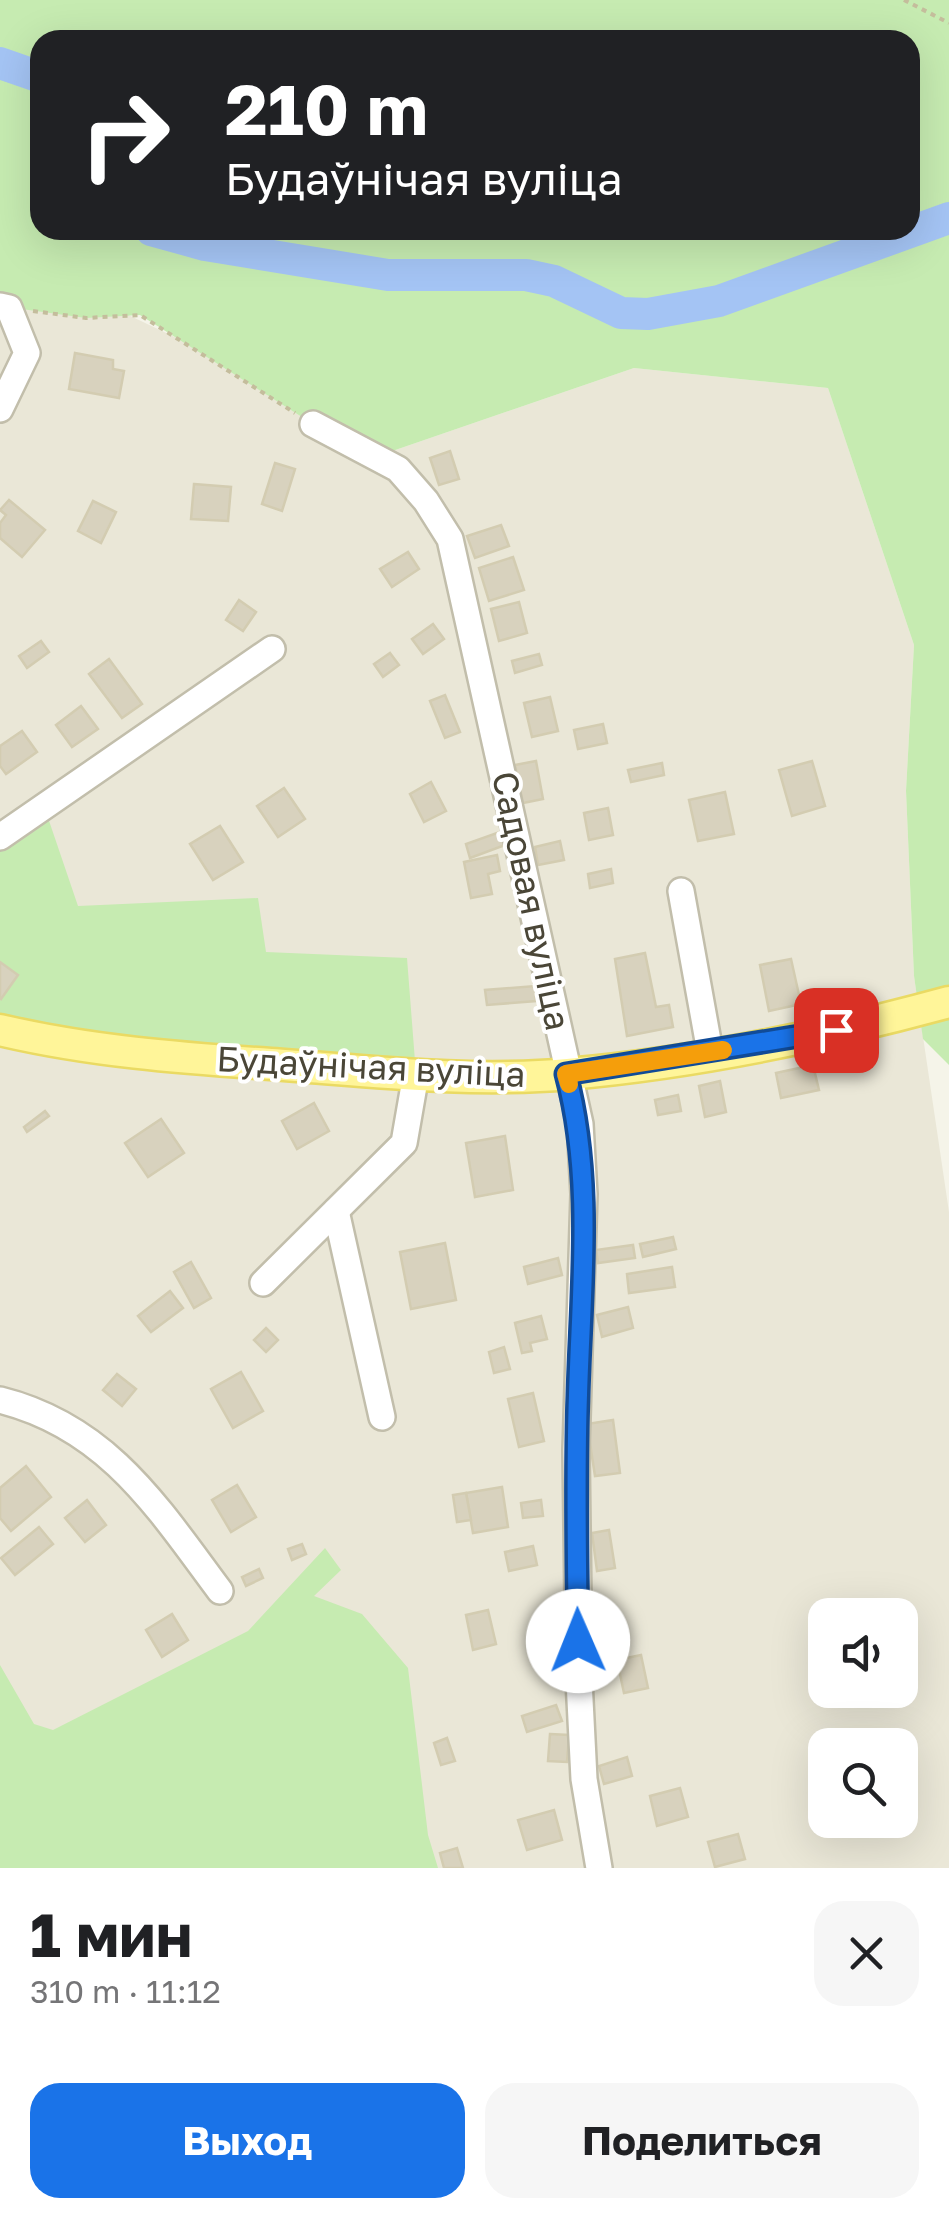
<!DOCTYPE html>
<html lang="ru">
<meta charset="utf-8">
<style>
:root{--surface:#fff;--page:#f6f6f6;--text:#202124;--muted:#757577;--accent:#1a73e8}
body{margin:0;font-family:"Golos Text",sans-serif;background:var(--page);color:var(--text);height:100vh;display:flex;flex-direction:column;font-size:38px;white-space:nowrap}
*{box-sizing:border-box;margin:0}
p{font-size:32px;color:var(--muted)}
.icon{flex:none;width:55px;height:55px;fill:none;stroke:currentColor;stroke-width:2;stroke-linecap:round;stroke-linejoin:round}
.map{position:relative;height:1868px;overflow:hidden}
.drawer{display:flex;flex-direction:column;background:var(--surface);flex:1}
.drawer>*{flex:none}
.banner{position:absolute;left:30px;top:30px;width:890px;height:210px;border-radius:30px;box-shadow:0 10px 40px #0002;background:#202124;color:#fff;overflow:hidden}
.fabs{position:absolute;left:808px;top:1598px;display:grid;gap:20px}
.fabs a{display:grid;place-items:center;width:110px;height:110px;border-radius:20px;background:var(--surface);box-shadow:0 10px 40px #0002;font-size:50px}
.pin{position:absolute;display:grid;place-items:center;width:85px;height:85px;color:#fff;margin:-42px;border-radius:20px;box-shadow:0 5px 15px #0006}
.me{position:absolute;width:110px;margin:-55px;rotate:359deg;stroke-linejoin:round;filter:drop-shadow(0 0 8px #0008)}
.turn{display:flex;align-items:center;gap:35px;height:210px;padding:0 30px;font-size:45px}
.turn .icon{width:130px;height:130px;stroke-width:2.5}
.turn b{display:block;font-size:70px;line-height:85px}
.round{display:grid;place-items:center;flex:none;width:105px;height:105px;border-radius:30px;background:var(--page)}
.overview{display:flex;align-items:center;justify-content:space-between;height:170px;padding:0 30px}
h1{font-size:60px;font-weight:700;line-height:75px}
.button{display:flex;gap:20px;margin-top:auto;padding:20px 30px}
.button a{flex:1;height:115px;border-radius:30px;background:var(--accent);color:#fff;font-size:40px;font-weight:700;line-height:115px;text-align:center}
.button a+a{background:var(--page);color:var(--text)}
.map>svg:first-child{display:block}
</style>
<div class="map">
<svg width="949" height="1868" viewBox="0 0 949 1868">
<rect width="100%" height="100%" fill="#f5f4e9"/>
<!-- residential -->
<path fill="#eae7d7" fill-rule="evenodd" d="M0 254 183 341 313 424 375 457 634 368 828 388 914 645 906 791 914 976 949 1212V1868H0ZM825 1615H900V1690H825ZM825 1745H900V1820H825Z"/>
<!-- green -->
<g fill="#c6ebb1" fill-rule="evenodd">
<path d="M0 0H949V1065L923 1039 914 976 906 791 914 645 828 388 634 368 375 457 313 424 140 315 86 318 0 306ZM40 40H910V230H40Z"/>
<path d="M44 806 78 906 258 898 266 952 407 958 416 1074 0 1030V837Z"/>
<path d="M325 1548 341 1570 314 1596 362 1614 408 1668 428 1835 438 1868H0V1665L34 1724 53 1730 248 1631Z"/>
</g>
<g fill="none" stroke-linecap="round" stroke-linejoin="round">
<!-- river -->
<g stroke="#a4c4f4" stroke-width="32">
<path d="M0 63 40 77"/>
<path d="M151 230 205 245 388 275H526L554 281 621 313 648 314 719 301 949 218"/>
</g>
</g>
<!-- building -->
<g fill="#d8d2be" stroke="#d3ccb1" stroke-width="2.5">
<path d="M75 353 113 360V369L124 371 119 398 69 389Z"/>
<path d="M450 451 459 479 439 485 430 458Z"/>
<path d="M275 463 295 469 282 511 262 504Z"/>
<path d="M194 484 231 487 228 521 191 519Z"/>
<path d="M9 500 45 530 22 557 0 538V523L6 515 0 510Z"/>
<path d="M93 501 116 512 101 543 78 531Z"/>
<path d="M501 525 509 546 475 558 467 536Z"/>
<path d="M408 552 419 569 392 587 380 569Z"/>
<path d="M513 557 524 590 489 601 479 568Z"/>
<path d="M239 600 256 612 243 631 226 620Z"/>
<path d="M519 602 527 633 499 641 491 609Z"/>
<path d="M433 624 444 639 423 654 412 639Z"/>
<path d="M41 641 49 652 27 668 19 656Z"/>
<path d="M390 653 399 665 383 677 374 664Z"/>
<path d="M539 654 542 665 515 673 512 661Z"/>
<path d="M109 659 142 704 122 718 89 674Z"/>
<path d="M445 695 460 732 445 738 430 701Z"/>
<path d="M550 697 558 731 532 737 524 703Z"/>
<path d="M81 706 98 729 72 747 56 725Z"/>
<path d="M603 724 607 743 578 749 574 730Z"/>
<path d="M22 731 37 752 6 774 0 766V746Z"/>
<path d="M536 761 543 799 523 803 515 765Z"/>
<path d="M812 761 825 806 792 816 779 770Z"/>
<path d="M662 763 664 775 631 782 628 770Z"/>
<path d="M431 782 446 811 424 822 410 794Z"/>
<path d="M284 788 305 819 278 837 257 806Z"/>
<path d="M725 792 734 834 698 841 689 800Z"/>
<path d="M608 808 613 835 589 840 584 813Z"/>
<path d="M220 826 243 862 213 880 190 844Z"/>
<path d="M508 829 513 842 470 858 466 844Z"/>
<path d="M560 841 564 860 538 865 535 847Z"/>
<path d="M497 855 500 871 488 874 492 894 471 898 464 862Z"/>
<path d="M611 869 613 883 590 888 588 874Z"/>
<path d="M645 953 656 1007 669 1005 673 1027 627 1036 615 959Z"/>
<path d="M791 959 801 1004 769 1011 760 965Z"/>
<path d="M0 962 18 975 1 999 0 998Z"/>
<path d="M535 986 536 1001 487 1005 485 990Z"/>
<path d="M813 1065 819 1090 781 1098 776 1073Z"/>
<path d="M720 1081 726 1112 705 1117 699 1086Z"/>
<path d="M678 1095 681 1111 658 1115 655 1100Z"/>
<path d="M314 1103 329 1131 297 1149 282 1121Z"/>
<path d="M45 1111 49 1116 27 1132 24 1127Z"/>
<path d="M161 1119 184 1153 148 1177 125 1143Z"/>
<path d="M505 1136 513 1190 475 1197 466 1143Z"/>
<path d="M673 1237 676 1249 643 1257 640 1244Z"/>
<path d="M445 1243 456 1300 411 1309 400 1252Z"/>
<path d="M633 1245 635 1258 598 1263 596 1250Z"/>
<path d="M558 1258 562 1275 528 1284 524 1267Z"/>
<path d="M191 1262 211 1298 194 1308 174 1272Z"/>
<path d="M672 1267 675 1287 629 1293 627 1274Z"/>
<path d="M170 1291 183 1308 151 1332 138 1316Z"/>
<path d="M628 1307 633 1328 602 1337 597 1315Z"/>
<path d="M541 1316 547 1339 530 1343 532 1351 522 1353 515 1323Z"/>
<path d="M266 1328 278 1340 266 1352 254 1340Z"/>
<path d="M504 1347 510 1369 494 1373 489 1352Z"/>
<path d="M241 1372 263 1411 233 1428 211 1389Z"/>
<path d="M117 1374 136 1389 122 1406 103 1390Z"/>
<path d="M533 1393 544 1441 519 1447 508 1399Z"/>
<path d="M613 1420 620 1473 595 1476 587 1424Z"/>
<path d="M26 1466 51 1497 11 1531 0 1518V1488Z"/>
<path d="M237 1485 256 1517 231 1532 212 1500Z"/>
<path d="M502 1487 508 1527 473 1533 466 1493Z"/>
<path d="M466 1493 471 1520 457 1522 453 1495Z"/>
<path d="M87 1500 106 1525 85 1542 65 1518Z"/>
<path d="M541 1500 543 1516 523 1518 521 1503Z"/>
<path d="M39 1527 53 1544 15 1575 1 1558Z"/>
<path d="M609 1530 615 1568 597 1571 592 1533Z"/>
<path d="M302 1544 306 1554 292 1560 288 1549Z"/>
<path d="M533 1546 537 1565 509 1571 505 1552Z"/>
<path d="M259 1569 263 1578 246 1586 242 1577Z"/>
<path d="M488 1610 496 1644 473 1650 466 1615Z"/>
<path d="M172 1614 188 1640 162 1657 146 1630Z"/>
<path d="M641 1655 648 1688 624 1693 617 1660Z"/>
<path d="M556 1705 562 1721 527 1732 522 1716Z"/>
<path d="M550 1734 569 1735 567 1762 548 1761Z"/>
<path d="M447 1738 455 1761 441 1765 434 1743Z"/>
<path d="M627 1757 632 1776 604 1784 599 1766Z"/>
<path d="M680 1788 688 1817 657 1826 650 1796Z"/>
<path d="M554 1810 562 1840 527 1850 518 1820Z"/>
<path d="M738 1834 745 1859 715 1867 708 1842Z"/>
<path d="M457 1848 463 1868H444L440 1853Z"/>
</g>
<g fill="none" stroke-linecap="round" stroke-linejoin="round">
<!-- minor casing -->
<g stroke="#c2beab" stroke-width="30">
<g id="minor">
<path d="M0 306 9 308 27 353 0 409"/>
<path d="M313 424 398 469 426 501 450 539 580 1124 584 1194 576 1450 579 1680 584 1779 599 1868"/>
<path d="M0 837 272 649"/>
<path d="M681 891 710 1052"/>
<path d="M336 1211 382 1417"/>
<path d="M263 1283 404 1143 416 1074"/>
<path d="M0 1400C108 1427 158 1508 220 1591"/>
</g>
</g>
<!-- major casing -->
<g stroke="#eada63" stroke-width="35">
<path id="major" d="M0 1030C89 1051 180 1058 271 1064 369 1071 470 1083 568 1074 693 1063 828 1035 949 1002"/>
</g>
<!-- path -->
<g stroke="#c4bd9c" stroke-width="4" stroke-dasharray="5 5" stroke-linecap="butt">
<path d="M904 0 949 23"/>
<path d="M33 311 86 318 140 315 295 413"/>
</g>
<!-- minor -->
<use href="#minor" stroke="#fff" stroke-width="25"/>
<!-- major -->
<use href="#major" stroke="#fff599" stroke-width="30"/>
</g>
<g fill="none" stroke-linecap="round" stroke-linejoin="round">
<!-- route casing -->
<g stroke="#114b97" stroke-width="25">
<path id="route" d="M578 1641C577 1559 575 1477 578 1395 581 1289 594 1179 566 1074L836 1030"/>
</g>
<!-- route -->
<use href="#route" stroke="#1a73e8" stroke-width="18"/>
<!-- slow -->
<path stroke="#f59e0b" stroke-width="18" d="M569 1084 566 1074 723 1050"/>
</g>
<g text-anchor="middle" stroke-width="8" stroke-linejoin="round" paint-order="stroke">
<!-- street labels -->
<g font-size="35" fill="#4a4637" stroke="#fff">
<text transform="translate(531 901) rotate(78)" y="12">Садовая вуліца</text>
<text transform="translate(371 1067) rotate(3)" y="12">Будаўнічая вуліца</text>
</g>
</g>
</svg>
<div class="fabs">
<a><svg class="icon" aria-label="sound" viewBox="0 0 24 24"><path d="M4 9h4l5-4v14l-5-4H4zM17 9q2 3 0 6"/></svg></a>
<a><svg class="icon" aria-label="search" viewBox="0 0 24 24"><circle cx="10" cy="10" r="6"/><path d="M15 15l6 6"/></svg></a>
</div>
<div class="pin" style="left:836px;top:1030px;background:#d93025"><svg class="icon" aria-label="arrive" viewBox="0 0 24 24"><path d="M6 21V4h12l-3 4 3 4H6"/></svg></div>
<svg class="me" style="left:578px;top:1641px" viewBox="-20 -20 40 40"><circle r="19" fill="#fff"/><path d="M0-13L10 11 0 6-10 11z" fill="#1a73e8"/></svg>
<div class="banner">
<div class="turn"><svg class="icon" aria-label="right" viewBox="0 0 24 24"><path d="M7 20v-9h11M14 6l5 5-5 5"/></svg><div><b>210 m</b>Будаўнічая вуліца</div></div>
</div>
</div>
<section class="drawer">
<div class="overview"><div><h1>1 мин</h1><p>310 m · 11:12</p></div><a class="round"><svg class="icon" aria-label="close" viewBox="0 0 24 24"><path d="M6 6l12 12M18 6L6 18"/></svg></a></div>
<div class="button"><a>Выход</a><a>Поделиться</a></div>
</section>
